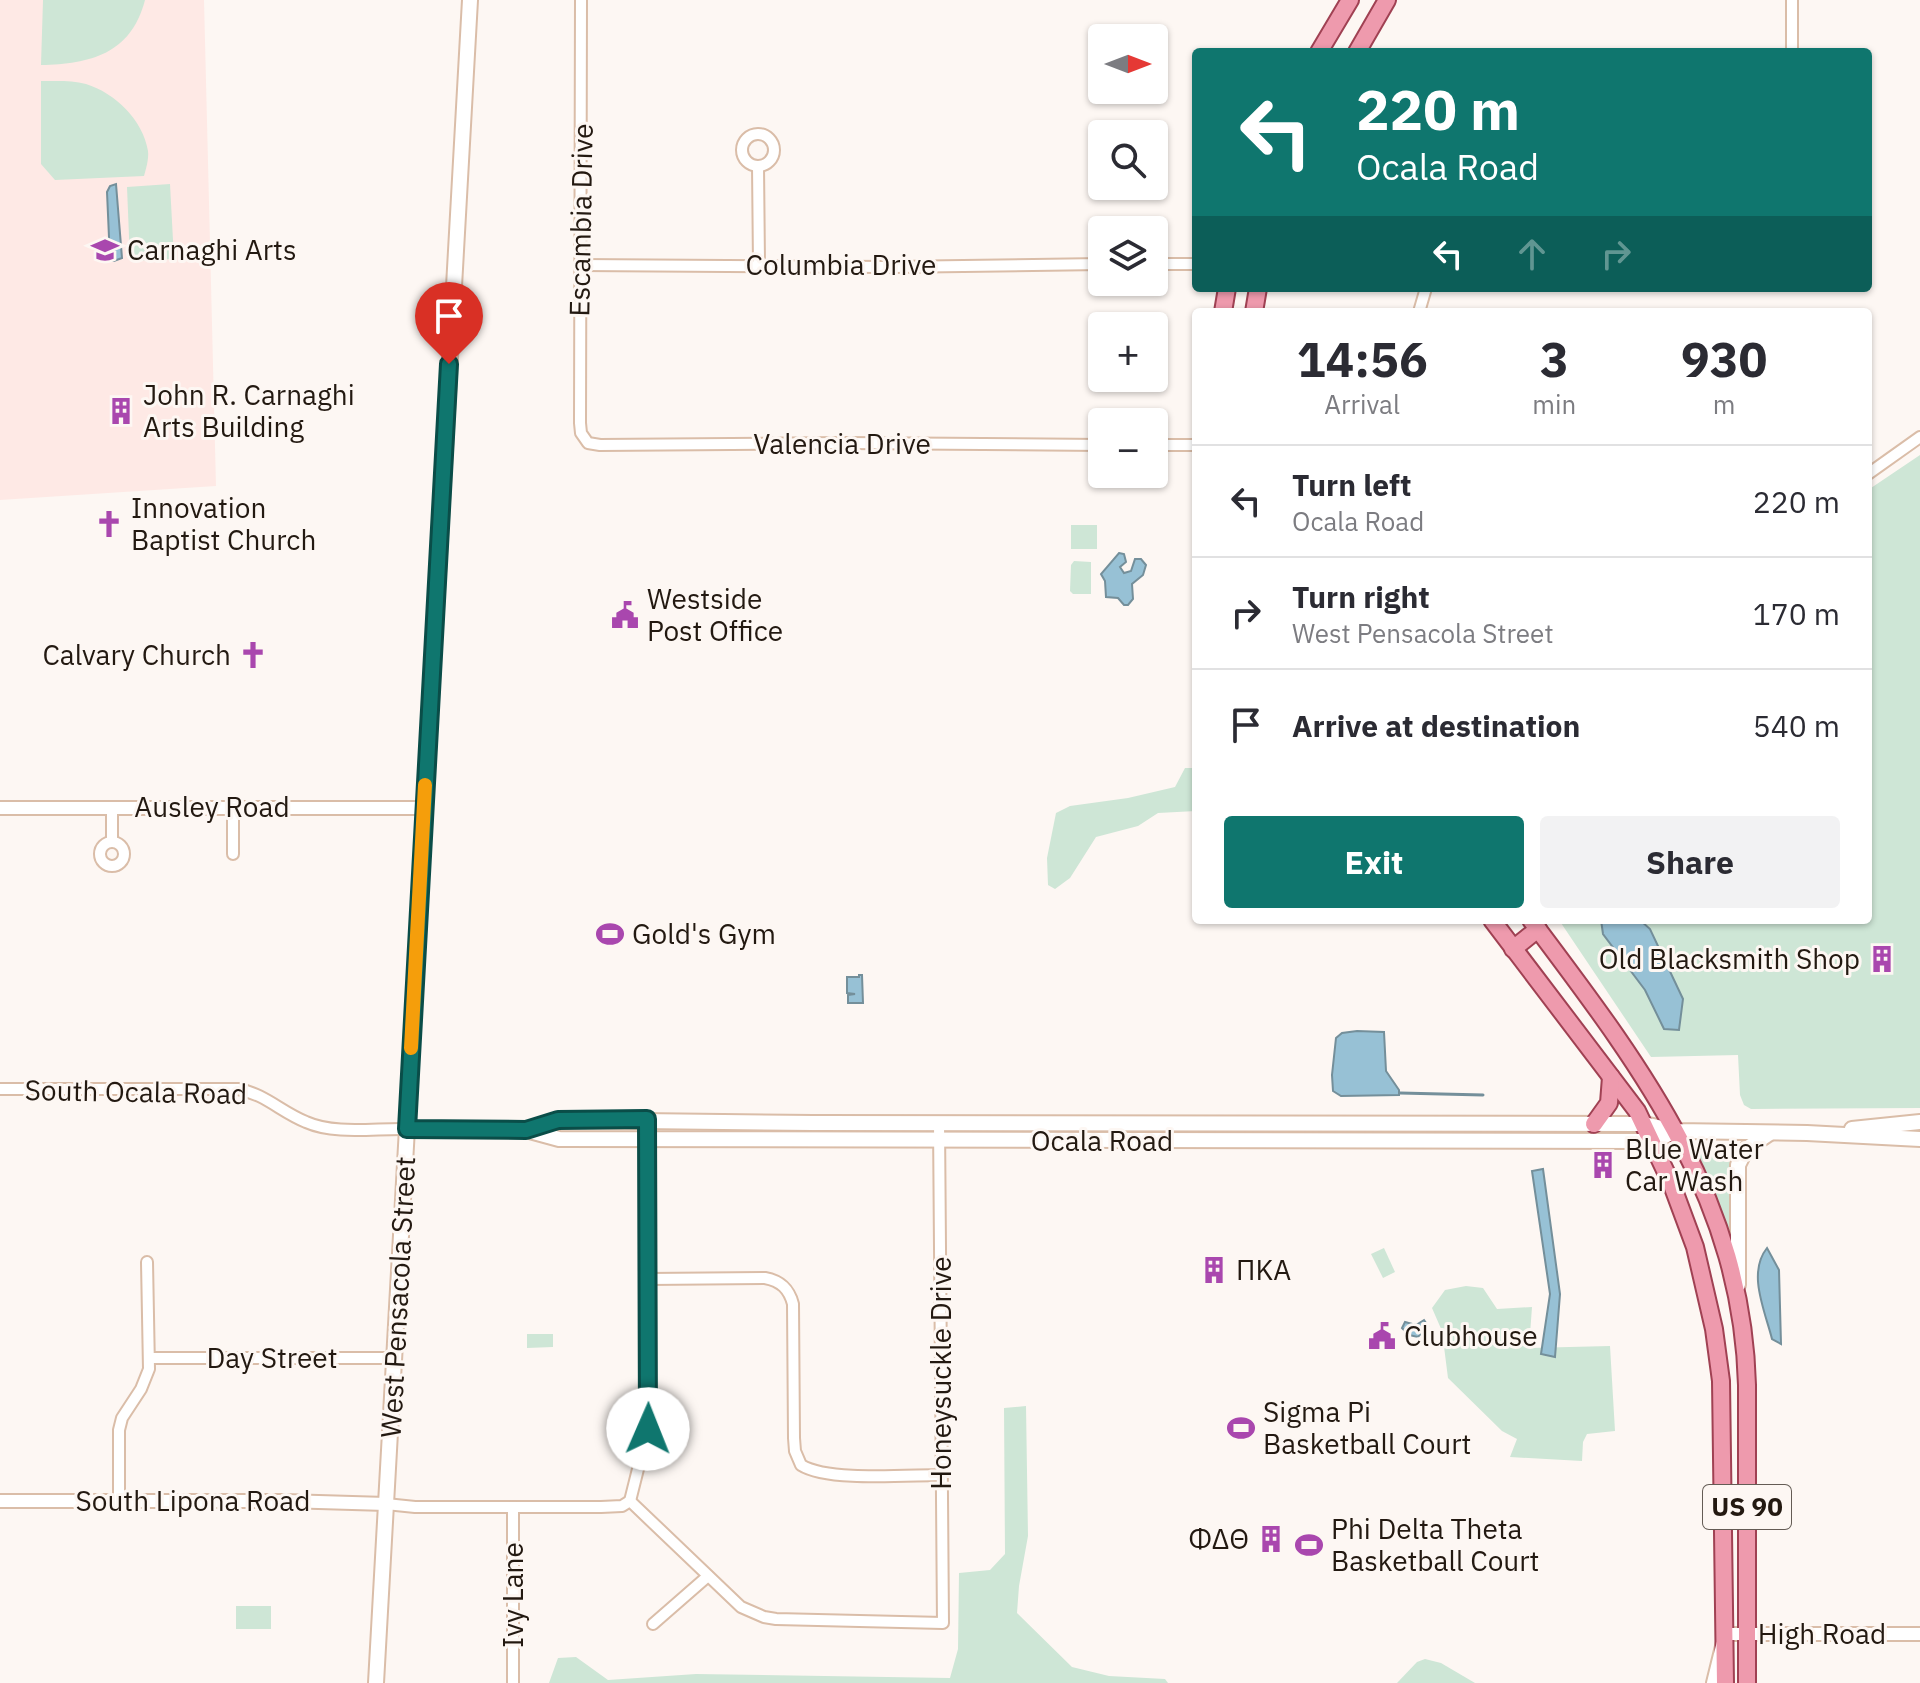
<!DOCTYPE html>
<meta charset="utf-8">
<style>
:root{--surface:#fff;--page:#f2f2f3;--text:#2b2b33;--muted:#7c7c81;--line:#e1e1e2;--accent:#0f766e}
body{margin:0;font-family:"IBM Plex Sans",sans-serif;background:var(--page);color:var(--text);height:100vh;display:flex;flex-direction:column;font-size:30px;white-space:nowrap}
*{box-sizing:border-box;margin:0}
p{font-size:26px;color:var(--muted)}
.icon{flex:none;width:44px;height:44px;fill:none;stroke:currentColor;stroke-width:2;stroke-linecap:round;stroke-linejoin:round}
.map{position:relative;flex:1;overflow:hidden}
.side{position:absolute;left:1192px;top:308px;width:680px;height:616px;display:flex;flex-direction:column;background:var(--surface);border-radius:8px;box-shadow:0 2px 6px #0004}
.side>*{flex:none}
.guide{position:absolute;left:1192px;top:48px;width:680px;height:244px;border-radius:8px;box-shadow:0 2px 6px #0004;background:#0f766e;color:#fff;overflow:hidden}
.needle{width:52px;rotate:90deg}
.tools{position:absolute;left:1088px;top:24px;display:grid;gap:16px}
.tools a{display:grid;place-items:center;width:80px;height:80px;border-radius:8px;background:var(--surface);box-shadow:0 2px 6px #0004;font-size:40px}
.pin{position:absolute;display:grid;place-items:center;width:68px;height:68px;color:#fff;margin:-82px -34px;border-radius:50% 50% 50% 0;rotate:-45deg;box-shadow:0 0 8px #0007}
.pin .icon{rotate:45deg}
.me{position:absolute;width:88px;margin:-44px;rotate:1deg;stroke-linejoin:round;filter:drop-shadow(0 0 6px #0008)}
.turn{display:flex;align-items:center;gap:28px;height:168px;padding:0 32px;font-size:36px}
.turn .icon{width:104px;height:104px;stroke-width:2.5}
.turn b{display:block;font-size:56px;line-height:68px}
.lanes{display:flex;align-items:center;height:76px;padding:0 32px;background:#0003;justify-content:center;gap:40px;direction:ltr}
.lanes .off{opacity:.35}
.eta{display:flex;justify-content:space-evenly;align-items:center;height:136px;text-align:center}
.eta b{font-size:48px;font-weight:700;line-height:56px}
.action{display:flex;gap:16px;margin-top:auto;padding:16px 32px}
.action a{flex:1;height:92px;border-radius:8px;background:var(--accent);color:#fff;font-size:32px;font-weight:700;line-height:92px;text-align:center}
.action a+a{background:var(--page);color:var(--text)}
ul{padding:0;list-style:none}
li{display:flex;align-items:center;gap:24px;height:112px;padding:0 32px;border-top:2px solid var(--line)}
li div{flex:1}
li b{display:block;font-size:30px}
li em{font-style:normal}
.map>svg:first-child{display:block}
</style>
<div class="map">
<svg width="1920" height="1683" viewBox="0 0 1920 1683">
<rect width="100%" height="100%" fill="#fdf7f3"/>
<!-- education -->
<path fill="#fee9e5" d="M0 0H204L216 486 0 500Z"/>
<!-- green -->
<g fill="#cee6d6">
<path d="M43 0H145C131 54 90 64 41 65Z"/>
<path d="M41 81C56 81 72 80 86 84 115 93 143 120 148 151 149 159 146 169 144 176L55 180 41 164Z"/>
<path d="M170 184 174 259 130 261 127 187Z"/>
<path d="M1920 455V1108L1751 1109 1744 1105 1740 1095 1738 1055 1651 1057 1559 920H1868V490Z"/>
<path d="M1097 525V549H1071V525Z"/>
<path d="M1074 561 1091 562V594H1073L1070 591 1071 565Z"/>
<path d="M1185 768H1196V811L1158 813 1138 826 1096 837 1070 878 1055 889 1048 885 1047 858 1056 813 1070 806 1128 798 1175 787Z"/>
<path d="M1701 1151H1735L1738 1154 1731 1245 1698 1158H1700L1698 1153Z"/>
<path d="M1384 1248 1395 1272 1383 1278 1371 1254Z"/>
<path d="M1466 1286 1483 1288 1497 1309 1532 1307 1529 1348 1610 1346 1615 1431 1587 1434 1583 1442 1582 1461 1510 1457 1517 1439 1502 1431 1448 1378 1442 1331 1432 1308 1445 1290Z"/>
<path d="M527 1334H553V1347L527 1348Z"/>
<path d="M1026 1406 1028 1536 1019 1586 1017 1613 1072 1667 1109 1676 1165 1679 1168 1683H549L558 1658 576 1657 608 1680 696 1674 950 1678 958 1649 959 1573 990 1570 1005 1554 1004 1408Z"/>
<rect x="236" y="1606" width="35" height="23"/>
<path d="M1425 1659 1441 1663 1475 1683H1397L1417 1662Z"/>
</g>
<!-- water -->
<g fill="#97c1d5" stroke="#748f9a" stroke-width="2">
<path d="M116 184 122 258 114 261 110 260 107 192 110 186Z"/>
<path d="M1119 553 1124 554 1126 562 1120 567 1124 573 1131 571 1135 559H1141L1146 565 1143 575 1132 584 1133 599 1128 605H1124L1118 598 1106 597 1105 581 1101 574Z"/>
<path d="M1601 920H1640L1650 929 1683 999 1679 1030 1664 1029 1645 990 1603 934Z"/>
<path d="M859 975H862L863 1003H848V995L855 994 847 993V977H859Z"/>
<path d="M1357 1031 1384 1032 1386 1071 1399 1090V1095L1341 1096 1333 1091 1332 1075 1336 1038 1342 1033Z"/>
<path d="M1543 1169 1560 1294 1555 1357 1541 1354 1550 1294 1532 1171Z"/>
<path d="M1767 1248 1779 1270 1781 1344 1772 1339C1765 1311 1747 1273 1767 1248Z"/>
<path d="M1424 1320 1428 1326 1418 1337 1409 1335 1402 1328 1405 1322 1416 1325Z"/>
</g>
<g fill="none" stroke-linecap="round" stroke-linejoin="round">
<!-- stream -->
<path stroke="#748f9a" stroke-width="3" d="M1400 1093 1483 1095"/>
<!-- minor casing -->
<g stroke="#dabda8" stroke-width="14">
<g id="minor">
<path d="M581 0 580 423 581 433 588 443 600 445 844 443 1102 445"/>
<path d="M1792 52V0"/>
<circle cx="758" cy="150" r="16"/>
<path d="M758 166 759 264"/>
<path d="M1154 264H1196"/>
<path d="M580 265 890 267 1102 264"/>
<path d="M1419 312 1426 288"/>
<path d="M1154 445H1196"/>
<path d="M1868 474 1920 437"/>
<path d="M112 807V842"/>
<path d="M233 807V854"/>
<circle cx="112" cy="854" r="12"/>
<path d="M0 1089H238C265 1094 281 1112 306 1122 335 1135 375 1128 407 1129"/>
<path d="M648 1279 765 1278C781 1281 789 1289 793 1304L794 1438 795 1451 801 1465C828 1482 907 1475 942 1475"/>
<path d="M150 1358H395"/>
<path d="M119 1501V1430L122 1418 141 1389 149 1369 147 1262"/>
<path d="M630 1501 741 1607 764 1617 776 1619 943 1623 939 1123"/>
<path d="M630 1501 648 1429 647 1119"/>
<path d="M386 1504 415 1507H601L622 1506 630 1501"/>
<path d="M513 1507V1683"/>
<path d="M653 1624 708 1576"/>
</g>
</g>
<!-- tertiary casing -->
<g stroke="#dabda8" stroke-width="16">
<g id="tertiary">
<path d="M0 808H424"/>
<path d="M0 1501H285L386 1504"/>
<path d="M1713 1683 1725 1634H1920"/>
</g>
</g>
<!-- secondary casing -->
<g stroke="#dabda8" stroke-width="18">
<g id="secondary">
<path d="M407 1129 526 1130 558 1120 813 1123 1644 1124 1676 1131 1807 1133 1920 1139"/>
<path d="M1852 1129 1920 1122"/>
<path d="M526 1130 559 1139 1653 1141 1676 1131"/>
<path d="M1738 1285V1165L1746 1149 1770 1133"/>
<path d="M376 1683 470 0"/>
</g>
</g>
<!-- primary casing -->
<g stroke="#a04153" stroke-width="20">
<g id="primary">
<path d="M1319 52 1350 0"/>
<path d="M1357 52 1387 0"/>
<path d="M1223 312 1227 288"/>
<path d="M1254 312 1258 288"/>
<path d="M1492 920 1637 1111 1672 1185 1695 1247 1714 1329 1721 1381 1725 1683"/>
<path d="M1531 920C1639 1064 1742 1196 1747 1385V1683"/>
<path d="M1513 949 1538 929"/>
<path d="M1594 1124 1609 1103 1611 1077"/>
</g>
</g>
<!-- minor -->
<use href="#minor" stroke="#fff" stroke-width="10"/>
<!-- tertiary -->
<use href="#tertiary" stroke="#fff" stroke-width="12"/>
<!-- secondary -->
<use href="#secondary" stroke="#fff" stroke-width="14"/>
<!-- primary -->
<use href="#primary" stroke="#ee9aad" stroke-width="16"/>
</g>
<g fill="none" stroke-linecap="round" stroke-linejoin="round">
<!-- route casing -->
<g stroke="#0a4d48" stroke-width="20">
<path id="route" d="M449 364 407 1129 526 1130 558 1120 647 1119 648 1429"/>
</g>
<!-- route -->
<use href="#route" stroke="#0f766e" stroke-width="14"/>
<!-- slow -->
<path stroke="#f59e0b" stroke-width="14" d="M411 1048 425 785"/>
</g>
<!-- icons -->
<defs>
<g id="university-bare" transform="scale(2.16)"><path d="M0-5L7-2L0 1L-7-2ZM-4 1L0 2.5L4 1V4Q0 6-4 4Z" fill="#a947ae" stroke="#fdf7f3" stroke-width="2.5" paint-order="stroke"/></g>
<g id="building-bare" transform="scale(2.16)"><path d="M-4-6H4V6H1V3H-1V6H-4ZM-2.5-4.3h1.7v1.8h-1.7ZM.8-4.3h1.7v1.8H.8ZM-2.5-1h1.7V.8h-1.7ZM.8-1h1.7V.8H.8Z" fill="#a947ae" stroke="#fdf7f3" stroke-width="2.5" paint-order="stroke"/></g>
<g id="church-bare" transform="scale(2.16)"><path d="M-1.2-6h2.4v3.5h3.3v2.4h-3.3V6h-2.4V-.1h-3.3v-2.4h3.3Z" fill="#a947ae" stroke="#fdf7f3" stroke-width="2.5" paint-order="stroke"/></g>
<g id="civic-bare" transform="scale(2.16)"><path d="M-.6-6.5H3V-4.5H.6V-3L4-1V1h2V6H-6V1h2V-1L-.6-3ZM-1.2 2.5V6h2.4V2.5Z" fill="#a947ae" stroke="#fdf7f3" stroke-width="2.5" paint-order="stroke"/></g>
<g id="stadium-bare" transform="scale(2.16)"><path d="M0-5a6.5 5 0 1 0 0 10a6.5 5 0 1 0 0-10ZM-3.5-1.8h7v3.6h-7Z" fill="#a947ae" stroke="#fdf7f3" stroke-width="2.5" paint-order="stroke"/></g>
</defs>
<g fill-rule="evenodd">
<use href="#university-bare" x="105" y="250"/>
<use href="#building-bare" x="121" y="411"/>
<use href="#church-bare" x="109" y="524"/>
<use href="#civic-bare" x="625" y="615"/>
<use href="#church-bare" x="253" y="655"/>
<use href="#stadium-bare" x="610" y="934"/>
<use href="#building-bare" x="1882" y="959"/>
<use href="#building-bare" x="1603" y="1165"/>
<use href="#building-bare" x="1214" y="1270"/>
<use href="#civic-bare" x="1382" y="1336"/>
<use href="#stadium-bare" x="1241" y="1428"/>
<use href="#building-bare" x="1271" y="1539"/>
<use href="#stadium-bare" x="1309" y="1545"/>
</g>
<g text-anchor="middle" stroke-width="6" stroke-linejoin="round" paint-order="stroke">
<!-- shield labels -->
<rect fill="#fdf7f3" stroke="#645c55" stroke-width="2" x="1703" y="1485" width="88" height="44" rx="6"/>
<g font-size="26" font-weight="bold" fill="#231911">
<text x="1747" y="1516">US 90</text>
</g>
<!-- street labels -->
<g font-size="28" fill="#231911" stroke="#fdf7f3">
<text transform="translate(581 220) rotate(-89)" y="10">Escambia Drive</text>
<text x="841" y="275">Columbia Drive</text>
<text x="842" y="454">Valencia Drive</text>
<text x="212" y="817">Ausley Road</text>
<text transform="translate(136 1092) rotate(1)" y="10">South Ocala Road</text>
<text x="1102" y="1151">Ocala Road</text>
<text transform="translate(398 1297) rotate(-87)" y="10">West Pensacola Street</text>
<text x="272" y="1368">Day Street</text>
<text transform="translate(941 1373) rotate(-90)" y="10">Honeysuckle Drive</text>
<text x="193" y="1511">South Lipona Road</text>
<text transform="translate(513 1595) rotate(-90)" y="10">Ivy Lane</text>
<text x="1822" y="1644">High Road</text>
</g>
<!-- poi labels -->
<g font-size="28" fill="#231911" stroke="#fdf7f3" text-anchor="start">
<text x="127" y="260">Carnaghi Arts</text>
<text x="143" y="405">John R. Carnaghi<tspan x="143" dy="32">Arts Building</tspan></text>
<text x="131" y="518">Innovation<tspan x="131" dy="32">Baptist Church</tspan></text>
<text x="647" y="609">Westside<tspan x="647" dy="32">Post Office</tspan></text>
<text x="231" y="665" text-anchor="end">Calvary Church</text>
<text x="632" y="944">Gold's Gym</text>
<text x="1860" y="969" text-anchor="end">Old Blacksmith Shop</text>
<text x="1625" y="1159">Blue Water<tspan x="1625" dy="32">Car Wash</tspan></text>
<text x="1236" y="1280">ΠΚΑ</text>
<text x="1404" y="1346">Clubhouse</text>
<text x="1263" y="1422">Sigma Pi<tspan x="1263" dy="32">Basketball Court</tspan></text>
<text x="1331" y="1539">Phi Delta Theta<tspan x="1331" dy="32">Basketball Court</tspan></text>
<text x="1249" y="1549" text-anchor="end">ΦΔΘ</text>
</g>
</g>
</svg>
<div class="tools">
<a><svg class="needle" viewBox="-14 -14 28 28"><path d="M0-13l5 13h-10z" fill="#e53935"/><path d="M0 13l5-13h-10z" fill="#7c7c81"/></svg></a>
<a><svg class="icon" aria-label="search" viewBox="0 0 24 24"><circle cx="10" cy="10" r="6"/><path d="M15 15l6 6"/></svg></a>
<a><svg class="icon" aria-label="layers" viewBox="0 0 24 24"><path d="M12 4l9 5-9 5-9-5zM3 14l9 5 9-5"/></svg></a>
<a>+</a>
<a>−</a>
</div>
<div class="pin" style="left:449px;top:364px;background:#d93025"><svg class="icon" aria-label="arrive" viewBox="0 0 24 24"><path d="M6 21V4h12l-3 4 3 4H6"/></svg></div>
<svg class="me" style="left:648px;top:1429px" viewBox="-20 -20 40 40"><circle r="19" fill="#fff"/><path d="M0-13L10 11 0 6-10 11z" fill="#0f766e"/></svg>
<div class="guide">
<div class="turn"><svg class="icon" aria-label="left" viewBox="0 0 24 24"><path d="M17 20v-9H6M10 6l-5 5 5 5"/></svg><div><b>220 m</b>Ocala Road</div></div>
<div class="lanes"><svg class="icon" aria-label="left" viewBox="0 0 24 24"><path d="M17 20v-9H6M10 6l-5 5 5 5"/></svg><svg class="icon off" aria-label="ahead" viewBox="0 0 24 24"><path d="M12 20V5M6 11l6-6 6 6"/></svg><svg class="icon off" aria-label="right" viewBox="0 0 24 24"><path d="M7 20v-9h11M14 6l5 5-5 5"/></svg></div>
</div>
<section class="side">
<div class="eta">
<div><b>14:56</b><p>Arrival</p></div>
<div><b>3</b><p>min</p></div>
<div><b>930</b><p>m</p></div>
</div>
<ul>
<li><svg class="icon" aria-label="left" viewBox="0 0 24 24"><path d="M17 20v-9H6M10 6l-5 5 5 5"/></svg><div><b>Turn left</b><p>Ocala Road</p></div><em>220 m</em></li>
<li><svg class="icon" aria-label="right" viewBox="0 0 24 24"><path d="M7 20v-9h11M14 6l5 5-5 5"/></svg><div><b>Turn right</b><p>West Pensacola Street</p></div><em>170 m</em></li>
<li><svg class="icon" aria-label="arrive" viewBox="0 0 24 24"><path d="M6 21V4h12l-3 4 3 4H6"/></svg><div><b>Arrive at destination</b></div><em>540 m</em></li>
</ul>
<div class="action"><a>Exit</a><a>Share</a></div>
</section>
</div>
